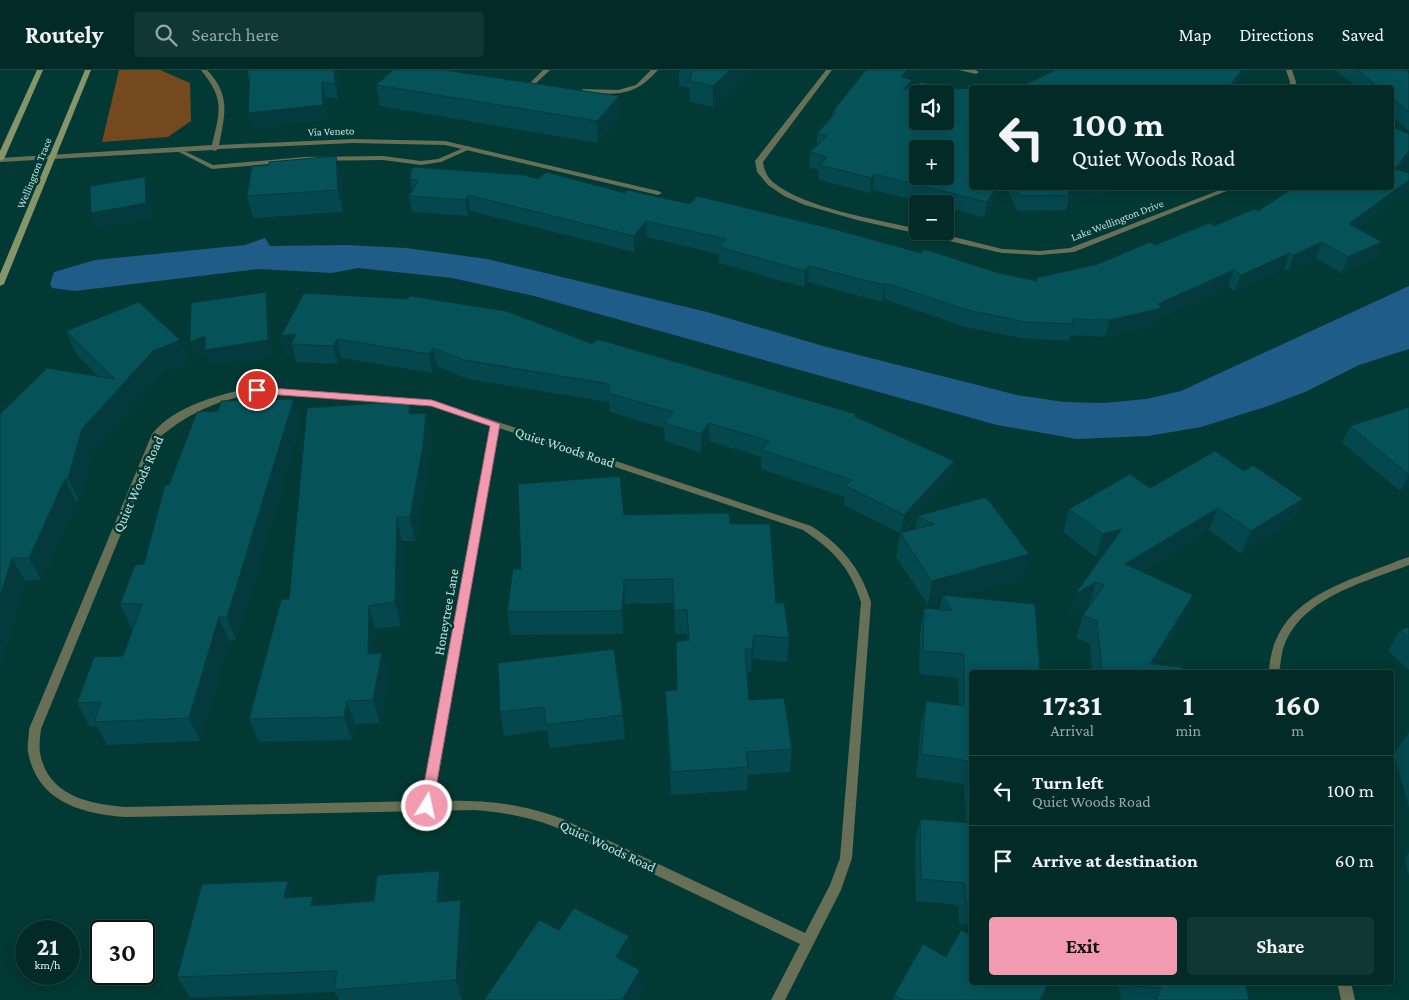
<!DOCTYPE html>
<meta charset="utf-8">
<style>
:root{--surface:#022b27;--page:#103733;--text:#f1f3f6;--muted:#96a7a7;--line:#234744;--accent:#f29ab0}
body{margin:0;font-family:"Crimson Pro",serif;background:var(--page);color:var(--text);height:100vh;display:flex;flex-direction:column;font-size:19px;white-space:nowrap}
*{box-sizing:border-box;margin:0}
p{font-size:16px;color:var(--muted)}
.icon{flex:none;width:28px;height:28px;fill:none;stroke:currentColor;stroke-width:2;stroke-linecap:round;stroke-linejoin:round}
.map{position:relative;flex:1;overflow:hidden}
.drawer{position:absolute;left:969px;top:600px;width:425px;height:315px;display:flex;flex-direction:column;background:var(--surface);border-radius:5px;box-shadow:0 2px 12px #0003,0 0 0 1px var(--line)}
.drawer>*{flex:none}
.hud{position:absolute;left:969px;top:15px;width:425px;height:105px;border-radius:5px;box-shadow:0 2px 12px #0003,0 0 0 1px var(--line);background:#022b27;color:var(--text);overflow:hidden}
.buttons{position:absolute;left:909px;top:15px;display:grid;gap:10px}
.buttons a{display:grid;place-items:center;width:45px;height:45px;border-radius:5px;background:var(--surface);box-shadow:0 2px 12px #0003,0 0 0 1px var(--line);font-size:25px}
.speed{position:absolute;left:15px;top:850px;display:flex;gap:10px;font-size:25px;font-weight:700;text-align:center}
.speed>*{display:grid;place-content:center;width:65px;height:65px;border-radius:50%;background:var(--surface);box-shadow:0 2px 12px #0003,0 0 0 1px var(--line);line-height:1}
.speed small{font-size:12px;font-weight:400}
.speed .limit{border:2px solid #111;border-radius:8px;background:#fff;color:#111}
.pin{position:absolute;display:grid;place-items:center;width:42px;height:42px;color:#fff;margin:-21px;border:2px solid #fff;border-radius:50%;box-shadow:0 1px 5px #0007}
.me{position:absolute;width:55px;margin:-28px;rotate:10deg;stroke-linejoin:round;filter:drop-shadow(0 0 4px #0008)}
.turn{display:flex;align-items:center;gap:18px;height:105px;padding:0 20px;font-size:22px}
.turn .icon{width:65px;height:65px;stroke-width:2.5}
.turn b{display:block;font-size:35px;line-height:42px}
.eta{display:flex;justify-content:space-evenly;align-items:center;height:85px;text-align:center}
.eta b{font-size:30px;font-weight:700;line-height:35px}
.primary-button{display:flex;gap:10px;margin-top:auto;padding:10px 20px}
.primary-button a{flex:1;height:58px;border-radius:5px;background:var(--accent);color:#111;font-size:20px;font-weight:700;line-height:58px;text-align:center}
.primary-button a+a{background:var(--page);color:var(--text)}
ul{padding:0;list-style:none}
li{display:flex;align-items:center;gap:15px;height:70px;padding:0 20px;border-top:1px solid var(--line)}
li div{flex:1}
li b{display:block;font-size:19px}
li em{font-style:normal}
header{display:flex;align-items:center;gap:30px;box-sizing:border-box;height:70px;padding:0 25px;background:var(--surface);border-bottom:1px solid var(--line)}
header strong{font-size:24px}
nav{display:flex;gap:28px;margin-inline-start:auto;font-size:18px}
.search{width:350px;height:45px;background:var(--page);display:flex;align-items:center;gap:12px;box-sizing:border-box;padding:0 18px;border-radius:5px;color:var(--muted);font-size:19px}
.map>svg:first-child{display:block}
</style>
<header>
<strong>Routely</strong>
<div class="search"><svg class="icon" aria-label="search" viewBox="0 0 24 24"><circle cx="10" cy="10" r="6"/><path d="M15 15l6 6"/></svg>Search here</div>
<nav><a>Map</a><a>Directions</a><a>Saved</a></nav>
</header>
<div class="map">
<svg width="1409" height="930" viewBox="0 0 1409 930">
<rect width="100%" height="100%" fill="#033934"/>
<!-- green -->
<path fill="#74491d" d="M119 0H160L190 13 191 51 168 67 102 72Z"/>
<!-- water -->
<path fill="#1f5c87" d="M265 168 270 176 347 175 406 178 487 189 707 242 823 276 1017 325 1064 332 1104 333 1146 329 1181 321 1409 216V279L1359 295 1305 322 1265 337 1201 357 1148 366 1077 369 997 355 534 226 452 208 358 198 332 203 259 199 75 221 52 218 50 214 54 202 95 190 245 175Z"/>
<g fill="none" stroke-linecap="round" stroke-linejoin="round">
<!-- lane -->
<path fill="#677056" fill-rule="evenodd" d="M468 76 470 77V79L441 92 421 95 383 90 304 91 212 99 177 81 182 80 213 95 304 87 383 86 421 91 438 89Z"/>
<!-- street -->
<g fill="#677056" fill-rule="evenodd">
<path d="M201 0H207C231 25 225 44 219 75L353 69 445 71 658 121 662 123 658 125 445 75 353 73 218 79 215 81 212 80 0 92V88L212 75C220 40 225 30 201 0Z"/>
<path d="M543 0H550L534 15H530V13Z"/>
<path d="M651 0H658C633 28 617 24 583 23L580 21 583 19 618 20 636 15Z"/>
<path d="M826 0H832L763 92C764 100 767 107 773 112 803 138 879 150 918 159V161H930L1002 179 1040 181 1070 178 1225 118H1234L1074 182 1040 185 1002 183 857 150 805 135 784 126 768 115 757 102 755 91Z"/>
<path d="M959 0H975L979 2 976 4Z"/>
<path d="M1286 0H1292L1296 12 1295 18H1289L1290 12Z"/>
<path d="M257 317 432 330 811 456C841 475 860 497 871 532L852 788 841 820 785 930H771L800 874 555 757C529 747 502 742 475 740L126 747C82 744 37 732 28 682 27 675 29 667 29 659L152 364C175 335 223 323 257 317ZM257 323 431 336 490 356 422 731 126 737C89 734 48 726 40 683 39 675 40 667 41 659L161 366C190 342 221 329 257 323ZM499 358 803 460C833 480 850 497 861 532L840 788 830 815 805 863 563 749C517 732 482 730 434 731Z"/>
<path d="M1409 487V495C1365 512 1302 527 1284 576 1281 584 1281 594 1279 602H1269C1272 542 1319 521 1369 502 1383 497 1396 491 1409 487Z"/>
<path d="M1337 912H1351L1355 930H1341Z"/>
</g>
<!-- secondary -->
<g fill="#859469" fill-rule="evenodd">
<path d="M37 0H43L4 89 0 91V81Z"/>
<path d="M85 0H91L4 214 0 216V204Z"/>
</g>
</g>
<!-- wall -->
<g fill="#04474d" fill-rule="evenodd">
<path d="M337 0 338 29 326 27 327 50 252 58 250 13 247 4Z"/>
<path d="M679 0H750L713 37 690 32V18L679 16Z"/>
<path d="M1336 0H1407L1409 4V61L1391 46V18H1357Z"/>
<path d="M909 9 912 16 971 118H1002L984 147 945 137V134H930L873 120 870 123 819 110V100L809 97 810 82 817 76V64L832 46 833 41Z"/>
<path d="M376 15 620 47 598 73 380 36Z"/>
<path d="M269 95 341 108 343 142 253 148 247 126Z"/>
<path d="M1399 100 1358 159 1375 188 1342 203 1316 188 1288 201 1284 199 1235 221 1228 216 1160 248 1157 255 1105 267 1070 265 1069 271 1021 268 965 257 884 229 882 232 808 212 804 217 719 193V184L647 167 634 182 470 141 468 146 412 142 409 126 412 121 410 109H538L690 134 921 183 999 203 1036 210V208L1098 194 1258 141Z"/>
<path d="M1007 118H1121L1100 125 1068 132 1066 140 1017 141Z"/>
<path d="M66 261 188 292 162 304 92 382 79 431 76 432 41 510 25 511 0 596V344L99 307 76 284Z"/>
<path d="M281 266 593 274 855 346 954 391 950 410 917 446 986 427 1023 508 956 527 971 602V855L959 854V835L916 831 915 771 920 749 966 753 964 714 916 707 921 654 926 631 959 636 958 608 919 604 920 562 924 538 939 540 941 531 928 535 896 487 900 463 844 435 845 427 761 399V387L709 371 701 383 665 371 664 358 610 342 609 332 467 309 437 296 432 303 341 288 338 294 296 292 294 283 286 284ZM917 446 915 459 902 463Z"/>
<path d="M294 329 301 353 236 570 229 571 200 671 107 675 97 656 90 657 77 633 123 586 133 558H131L120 534 144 494 169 415 218 341Z"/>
<path d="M1409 337V418L1400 421 1342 373 1350 356Z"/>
<path d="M426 343 431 367 428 399 415 471H402L401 556 375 559V584L382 583 388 607 380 653 355 654 352 670 259 672 249 649 289 529 413 344Z"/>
<path d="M1244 401 1303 429 1292 452 1241 484 1209 460 1142 502 1184 548 1155 594 1182 602H1092L1090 574 1076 568 1083 545 1090 535H1089L1069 547 1103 485 1096 487 1063 462 1069 439 1150 418Z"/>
<path d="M624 445 730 454 776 533 789 568 787 592 753 589 751 602H747L749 630 792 679 790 702 748 705 747 720 671 725 665 621 677 620 687 570V564H675L674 533 625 534 623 564 511 565 507 542 521 499Z"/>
<path d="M1409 557V600L1388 581 1400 560Z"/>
<path d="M614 579 623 645 625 669 550 678 547 660 504 666 500 642Z"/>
<path d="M1409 662V738L1394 684Z"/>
<path d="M1409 782V806L1405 788Z"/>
<path d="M288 811 295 827 317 835 374 831 446 823V831L467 851 462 930H339L335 922 190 928 177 907Z"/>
<path d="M946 887 1049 912 1042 930H893L894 925Z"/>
<path d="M1118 912H1245L1249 930H1121Z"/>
</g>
<!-- shaded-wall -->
<g fill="#043a3e">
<path d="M334 0H337L338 29 335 14Z"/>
<path d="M730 0H750L713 37V16Z"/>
<path d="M907 0H915L900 21 901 7Z"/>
<path d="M1242 0H1245L1242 8 1235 18H1228Z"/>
<path d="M912 10 911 24 903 20Z"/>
<path d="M322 12 326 27 327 50 252 58 248 43Z"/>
<path d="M619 26 620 47 598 73 597 51Z"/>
<path d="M1409 81V87L1391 111 1395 99Z"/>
<path d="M336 86 341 108 343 142 338 120Z"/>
<path d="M874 104 873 120 870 123 871 108Z"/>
<path d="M145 107 150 122 152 149 97 158 91 143Z"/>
<path d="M1409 110V121L1343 170 1349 154Z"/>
<path d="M996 118H1002L984 147 987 132Z"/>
<path d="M1066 118H1121L1100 125 1068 132 1069 125Z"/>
<path d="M468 125 470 141 468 146 465 130Z"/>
<path d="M646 151 647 167 634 182V166Z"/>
<path d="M1322 172 1316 188 1288 201 1294 185Z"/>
<path d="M1382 172 1375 188 1342 203 1348 187Z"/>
<path d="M1290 183 1284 199 1235 221 1241 205Z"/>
<path d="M809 196 808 212 804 217 805 201Z"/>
<path d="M1234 200 1228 216 1160 248 1157 255 1105 267 1110 250 1158 234Z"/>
<path d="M885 213 884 229 882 232 884 215Z"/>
<path d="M266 222 270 238 272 287 210 296 206 284 196 288 190 272Z"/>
<path d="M296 264 291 274 294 283 286 284 281 266Z"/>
<path d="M337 269 341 288 338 294 333 276Z"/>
<path d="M180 270 188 292 162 304 92 382 79 431 68 408 82 359 153 281Z"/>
<path d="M433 278 437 296 432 303 429 284Z"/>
<path d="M294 329 301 353 236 570 227 547Z"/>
<path d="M410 331 415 355 409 344Z"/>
<path d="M426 343 431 367 428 399 415 471 410 447Z"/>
<path d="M709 353V371L701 383V364Z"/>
<path d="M954 391 950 410 901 463 904 445Z"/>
<path d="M1409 405V418L1400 421Z"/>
<path d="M65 409 76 432 41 510 29 488Z"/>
<path d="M1303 429 1292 452 1241 484 1251 461Z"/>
<path d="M1218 438 1209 460 1117 517 1125 494Z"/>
<path d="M397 447 402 471 401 556 395 532Z"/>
<path d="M1122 459 1114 482 1096 487 1103 464Z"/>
<path d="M1029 484 1023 508 945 530 942 525 941 531 928 535 932 511Z"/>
<path d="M12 488 25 511 0 596V527Z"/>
<path d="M624 510 625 534 623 564 622 541Z"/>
<path d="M1096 512 1089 535 1069 547 1075 524Z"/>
<path d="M1193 525 1184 548 1150 602V594Z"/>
<path d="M369 536 375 559V607L368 584Z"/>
<path d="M219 547 229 571 200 671 189 648Z"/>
<path d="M754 565 753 589 751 602 752 579Z"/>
<path d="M382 583 388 607 380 653 373 630Z"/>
<path d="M347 631 355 654 352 670 344 647Z"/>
<path d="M440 801 446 823 444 853 437 832Z"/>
<path d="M288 811 298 833 284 828Z"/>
<path d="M313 826 322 848 311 836Z"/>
<path d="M461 830 467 851 462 930 456 910Z"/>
<path d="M629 866 631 887 618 908 616 887Z"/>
<path d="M640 900 642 921 637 930H622Z"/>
<path d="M1049 912 1042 930H1040Z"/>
</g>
<!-- building -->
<g fill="#055359" stroke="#043a3e" fill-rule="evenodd">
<path d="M248 0H334L335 14 322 12 323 35 248 43 250 4H247Z"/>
<path d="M393 0H444L619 26 597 51 376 15Z"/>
<path d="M692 0H730L713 16 690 11Z"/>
<path d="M866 0H907L901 7 912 10 903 20 921 12 956 19 971 18V118H996L987 132 874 104 871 108 820 95 827 87 810 82 827 66 817 64 836 42 833 41ZM918 24H945V51H918ZM918 79H945V106H918Z"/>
<path d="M1056 0H1242L1228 18H1017Z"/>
<path d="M1358 0H1407L1409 4V42L1391 27V18H1379Z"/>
<path d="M1391 56 1409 64V81L1395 99 1409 103V110L1349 154 1382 172 1348 187 1322 172 1294 185 1290 183 1241 205 1234 200 1158 234 1162 238 1110 250 1072 249 1073 254 1024 252 968 240 885 213 884 215 809 196 805 201 719 177 726 169 646 151 634 166 468 125 465 130 409 126 418 111 410 109 412 97 524 105 538 109 546 102 625 123 627 120 690 134 697 126 830 158 921 183 924 179 999 203 1037 211 1036 208 1098 194 1150 172 1155 175 1209 153 1214 156 1254 139 1258 141 1293 118H1391Z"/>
<path d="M336 86 338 120 247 126 252 96 269 95V92Z"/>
<path d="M145 107 146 133 91 143 90 116Z"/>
<path d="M1016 118H1069H1066L1069 125 1020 126Z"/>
<path d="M266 222 268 270 205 280V266L190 272 191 233Z"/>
<path d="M304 223 408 229 410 226 506 241 593 274 597 269 856 344 854 346 954 391 904 445 846 416 852 410 762 380 769 371 709 353 701 364 664 353 673 342 609 323V314L464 290 433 278 429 284 337 269 333 276 291 274 296 264 281 266Z"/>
<path d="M139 232 180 270 153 281 82 359 68 408 65 409 29 488H12L0 527V344L47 298 115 309 66 261Z"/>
<path d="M294 329 227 547H219L189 648 94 652 101 632 77 633 94 587 123 586 142 534H120L135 495 144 494 165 415H169L197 342 218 341 221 331Z"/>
<path d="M410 331 409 344 426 343 423 376 410 447H397L395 532 369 536 368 584 382 583 373 630 347 631 344 647 249 649 281 530 289 529 307 338Z"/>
<path d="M1409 337V405L1350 356Z"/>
<path d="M1215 381 1244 401 1253 395 1303 429 1251 461 1218 438 1125 494 1193 525 1150 594 1182 597V602H1102L1097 551 1083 545 1104 515 1096 512 1075 524 1122 459 1103 464 1069 439 1130 404 1150 418Z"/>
<path d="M620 406 624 445 729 443 730 454H770L776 533H784L789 568 754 565 752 579H745L749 630 784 628 792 679 746 682 748 697 671 702 665 621 677 620 676 572 689 570 687 540H674L673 509 624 510 622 541 507 542 513 499H521L518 414Z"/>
<path d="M986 427 1029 484 932 511 900 463 934 454 917 446Z"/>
<path d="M942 525 1035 534 1040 602H971V725L969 691 921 684 926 631 964 636V584L923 581 924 538 952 541Z"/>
<path d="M1409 557V568L1400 560Z"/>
<path d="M614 579 623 645 546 655 544 637 500 642 498 593Z"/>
<path d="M920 749 971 753V833L966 832 965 813 921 809Z"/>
<path d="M440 801 437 832 461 830 456 910 334 920 337 901 177 907 202 814 288 811 284 828 313 826 311 836 374 831 377 805Z"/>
<path d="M574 838 629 866 616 887 640 900 622 930H484L539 850 559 860Z"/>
<path d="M961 860 971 865V912H1049L1040 930H903L894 925 923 874 946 887Z"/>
<path d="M1131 912H1245L1249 930H1156L1161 918 1132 916Z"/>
</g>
<!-- route -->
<path fill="#f29ab0" stroke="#9d6472" d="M257 317 432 330 500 354 432 740H422L420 736 490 356 431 336 253 323V318Z"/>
<g text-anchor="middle" stroke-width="5" stroke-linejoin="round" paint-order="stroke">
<!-- far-street labels -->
<g font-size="11" fill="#c2e1dc" stroke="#033934">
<text transform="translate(331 61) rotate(-2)" y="4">Via Veneto</text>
<text transform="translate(34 103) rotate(-68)" y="4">Wellington Trace</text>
<text transform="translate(1117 150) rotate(-21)" y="4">Lake Wellington Drive</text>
</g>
<!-- street labels -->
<g font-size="14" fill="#c2e1dc" stroke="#033934">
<text transform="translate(565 377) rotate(18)" y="5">Quiet Woods Road</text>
<text transform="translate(138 414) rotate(-66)" y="5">Quiet Woods Road</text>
<text transform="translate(446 542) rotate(-80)" y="5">Honeytree Lane</text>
<text transform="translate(608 776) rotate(25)" y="5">Quiet Woods Road</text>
</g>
</g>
</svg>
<div class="buttons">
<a><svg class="icon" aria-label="sound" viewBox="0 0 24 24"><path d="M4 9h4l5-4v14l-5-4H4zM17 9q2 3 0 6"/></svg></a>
<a>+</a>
<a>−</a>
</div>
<div class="speed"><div>21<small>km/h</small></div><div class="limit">30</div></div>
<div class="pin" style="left:257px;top:320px;background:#d93025"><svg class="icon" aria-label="arrive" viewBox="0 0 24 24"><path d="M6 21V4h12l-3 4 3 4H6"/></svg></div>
<svg class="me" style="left:427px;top:736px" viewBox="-20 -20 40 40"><circle r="17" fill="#f29ab0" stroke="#fff" stroke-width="3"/><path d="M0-11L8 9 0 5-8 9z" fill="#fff"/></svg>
<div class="hud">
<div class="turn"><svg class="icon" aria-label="left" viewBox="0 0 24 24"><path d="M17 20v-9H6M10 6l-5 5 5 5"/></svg><div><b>100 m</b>Quiet Woods Road</div></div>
</div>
<section class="drawer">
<div class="eta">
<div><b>17:31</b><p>Arrival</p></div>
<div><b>1</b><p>min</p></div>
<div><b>160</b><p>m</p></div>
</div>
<ul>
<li><svg class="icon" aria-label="left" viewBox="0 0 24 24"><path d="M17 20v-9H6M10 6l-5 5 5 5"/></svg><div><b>Turn left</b><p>Quiet Woods Road</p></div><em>100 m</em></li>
<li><svg class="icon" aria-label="arrive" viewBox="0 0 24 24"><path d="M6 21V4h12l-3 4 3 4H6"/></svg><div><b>Arrive at destination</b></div><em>60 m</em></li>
</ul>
<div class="primary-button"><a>Exit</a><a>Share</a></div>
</section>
</div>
